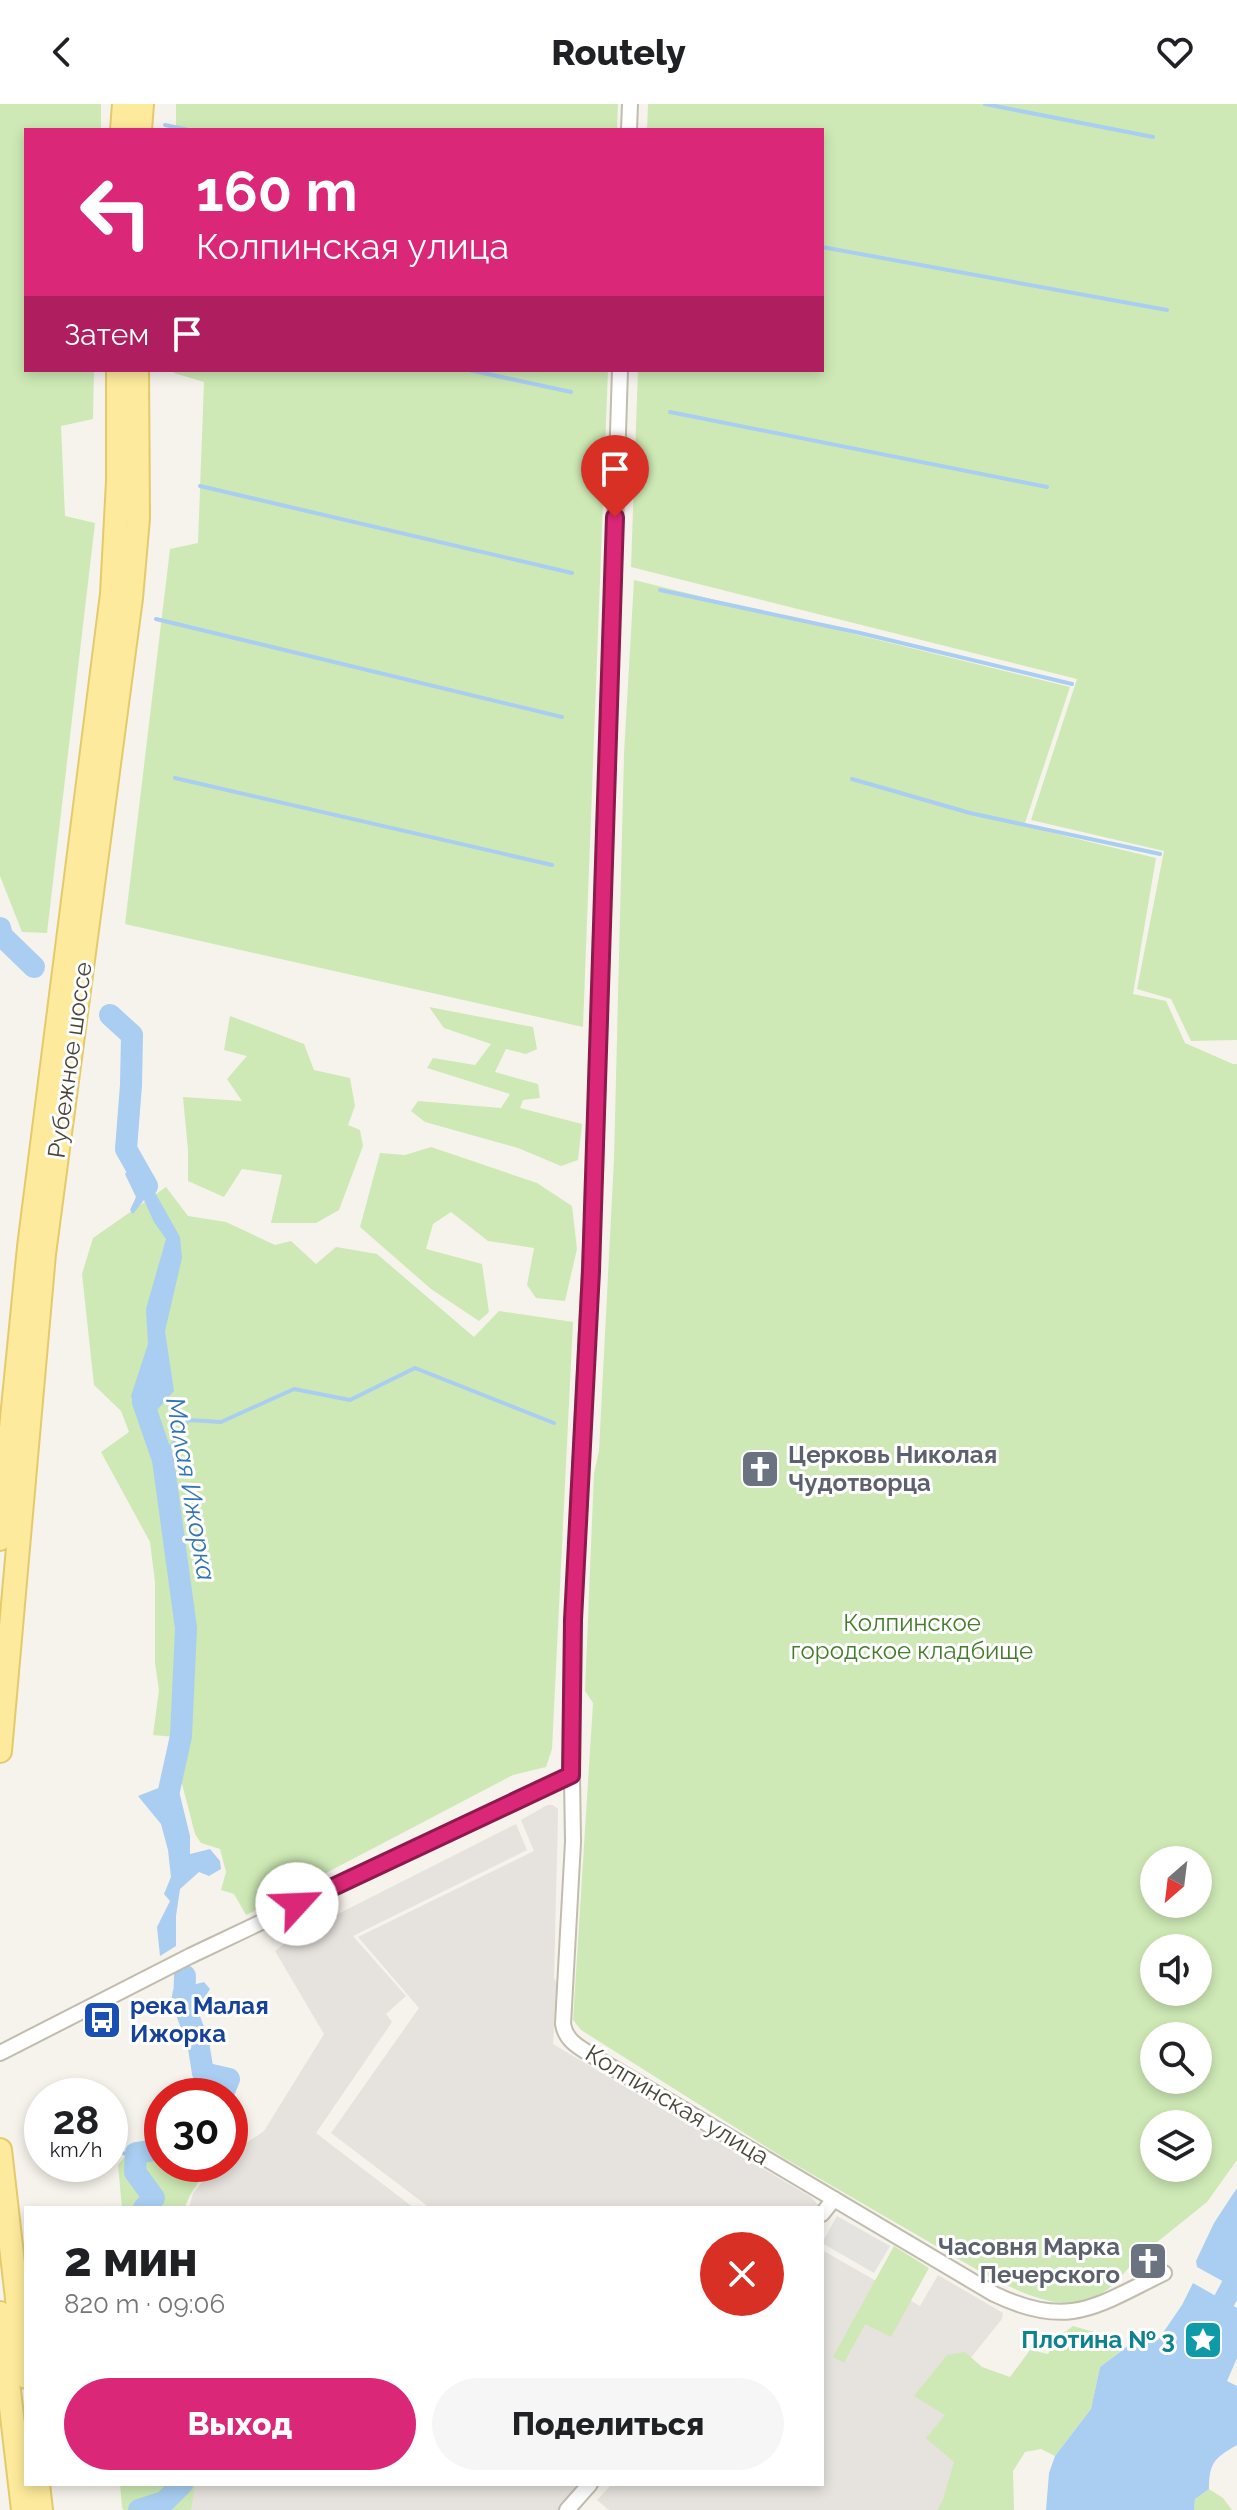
<!DOCTYPE html>
<html lang="ru">
<meta charset="utf-8">
<style>
:root{--surface:#fff;--page:#f6f6f6;--text:#202124;--muted:#757577;--accent:#db2777}
body{margin:0;font-family:Raleway,sans-serif;background:var(--page);color:var(--text);height:100vh;display:flex;flex-direction:column;font-size:30px;white-space:nowrap}
*{box-sizing:border-box;margin:0}
p{font-size:26px;color:var(--muted)}
.icon{flex:none;width:44px;height:44px;fill:none;stroke:currentColor;stroke-width:2;stroke-linecap:round;stroke-linejoin:round}
.map{position:relative;flex:1;overflow:hidden}
.details{position:absolute;left:24px;top:2102px;width:800px;height:280px;display:flex;flex-direction:column;background:var(--surface);border-radius:0px;box-shadow:0 4px 12px #0003}
.details>*{flex:none}
.guide{position:absolute;left:24px;top:24px;width:800px;height:244px;border-radius:0px;box-shadow:0 4px 12px #0003;background:#db2777;color:#fff;overflow:hidden}
.needle{width:52px;rotate:208deg}
.controls{position:absolute;left:1140px;top:1742px;display:grid;gap:16px}
.controls a{display:grid;place-items:center;width:72px;height:72px;border-radius:50%;background:var(--surface);box-shadow:0 4px 12px #0003;font-size:40px}
.speed{position:absolute;left:24px;top:1974px;display:flex;gap:16px;font-size:40px;font-weight:700;text-align:center}
.speed>*{display:grid;place-content:center;width:104px;height:104px;border-radius:50%;background:var(--surface);box-shadow:0 4px 12px #0003;line-height:1}
.speed small{font-size:20px;font-weight:400}
.speed .limit{border:12px solid #d22;background:#fff;color:#111}
.pin{position:absolute;display:grid;place-items:center;width:68px;height:68px;color:#fff;margin:-82px -34px;border-radius:50% 50% 50% 0;rotate:-45deg;box-shadow:0 0 8px #0007}
.pin .icon{rotate:45deg}
.me{position:absolute;width:88px;margin:-44px;rotate:65deg;stroke-linejoin:round;filter:drop-shadow(0 0 6px #0008)}
.turn{display:flex;align-items:center;gap:28px;height:168px;padding:0 40px;font-size:36px}
.turn .icon{width:104px;height:104px;stroke-width:2.5}
.turn b{display:block;font-size:56px;line-height:68px}
.then{display:flex;align-items:center;height:76px;padding:0 40px;background:#0003;gap:16px;font-size:30px}
.round{display:grid;place-items:center;flex:none;width:84px;height:84px;border-radius:42px;background:var(--page)}
.summary{display:flex;align-items:center;justify-content:space-between;height:136px;padding:0 40px}
h1{font-size:48px;font-weight:800;line-height:60px}
.cta{display:flex;gap:16px;margin-top:auto;padding:16px 40px}
.cta a{flex:1;height:92px;border-radius:48px;background:var(--accent);color:#fff;font-size:32px;font-weight:800;line-height:92px;text-align:center}
.cta a+a{background:var(--page);color:var(--text)}
header{display:flex;justify-content:space-between;align-items:center;height:104px;padding:0 40px;background:var(--surface);font-size:36px;font-weight:800}
.map>svg:first-child{display:block}
</style>
<header><svg class="icon" aria-label="back" viewBox="0 0 24 24"><path d="M15 5l-7 7 7 7"/></svg>Routely<svg class="icon" aria-label="heart" viewBox="0 0 24 24"><path d="M12 20l-8-8c-3-5 5-10 8-4 3-6 11-1 8 4z"/></svg></header>
<div class="map">
<svg width="1237" height="2406" viewBox="0 0 1237 2406">
<rect width="100%" height="100%" fill="#f6f3ec"/>
<!-- industrial -->
<g fill="#e6e2dd">
<path d="M547 1701H553L558 1705V1711L554 1874 557 1879 553 1940 811 2093 821 2104H430L331 2029 419 1904 358 1833 534 1747 521 1716Z"/>
<path d="M516 1720 527 1746 353 1832 406 1892 386 1910 392 1918 316 2029 414 2104H189L193 2089 218 2060H230V2050L264 2027 324 1930 275 1847 306 1822 311 1827 328 1815Z"/>
<path d="M822 2146 920 2202 938 2171 1003 2209 1002 2215 932 2302 945 2311 955 2358 943 2395 937 2406H609L597 2396 612 2380H822Z"/>
<path d="M190 2380H600L579 2406H187Z"/>
</g>
<!-- green -->
<g fill="#cee9b5" fill-rule="evenodd">
<path d="M0 0H101V26H26V266H94L93 315 61 322 65 412 95 419 47 829 22 828 0 772Z"/>
<path d="M176 0H618L617 26H176Z"/>
<path d="M648 0H1237V936L1191 937 1171 895 1137 885 1164 747 1031 716 1077 575 631 463 638 266H822V26H647Z"/>
<path d="M174 266H608L583 923 125 820 170 445 198 439 204 278 174 269Z"/>
<path d="M634 476 1070 583 1024 722 1156 754 1133 890 1166 897 1185 939 1233 960H1237V2056L1207 2098 1156 2139 1157 2140 1150 2146 1153 2150 1147 2151 1143 2156 1139 2153C1127 2165 1113 2184 1098 2192 1061 2211 1019 2187 986 2171L784 2054 581 1926 573 1916 593 1599 585 1587 594 1369 599 1347 614 1055 624 650ZM1154 1756H1198V1800H1154ZM1154 1844H1198V1888H1154ZM1154 1932H1198V1976H1154ZM1154 2020H1198V2064H1154Z"/>
<path d="M429 903 533 923 537 945 526 950 506 945 495 968 538 980 540 994 523 996 520 1004 582 1020 578 1056 561 1062 518 1044 425 1018 411 1007 418 997 501 1004 510 990 427 964 433 954 475 961 491 940 444 924Z"/>
<path d="M230 912 304 940 314 966 350 974 355 1002 348 1021 360 1026 363 1042 339 1106 316 1119H271L282 1071 242 1065 224 1093 188 1077V1046L183 993 242 997 227 975 247 952 224 946Z"/>
<path d="M431 1043 537 1079 572 1102 577 1145 565 1197 536 1194 527 1181 534 1144 488 1137 451 1108 433 1120 426 1145 482 1160 489 1208 479 1217 431 1185 360 1123 380 1049 405 1051Z"/>
<path d="M166 1083 188 1112 226 1118 275 1141 291 1137 316 1160 336 1143 377 1150 474 1233 499 1207 573 1218 552 1645 546 1663 513 1671 246 1811 234 1790 221 1786 226 1768 220 1745 201 1739 195 1730 181 1676 187 1634 153 1631 159 1586 155 1559V1478L150 1438 101 1348 129 1328 121 1307 94 1281 82 1170 93 1134Z"/>
<path d="M162 2036V2060H205C202 2079 191 2084 185 2104H122L118 2061 135 2040Z"/>
<path d="M894 2142 929 2164 891 2233 865 2220 844 2259 833 2253Z"/>
<path d="M1073 2222 1105 2231 1126 2243 1100 2263 1091 2305 1055 2352 1041 2345 1025 2348 1013 2367 1014 2406H937L943 2395 954 2358 926 2334 945 2311 914 2292 947 2251 965 2248 982 2263 1010 2273 1030 2246 1048 2250 1058 2233Z"/>
<path d="M120 2380H195L191 2406H124L122 2404Z"/>
<path d="M1209 2385 1223 2394 1232 2406H1194L1195 2395Z"/>
</g>
<!-- parking -->
<path fill="#e5e3e0" d="M837 2112 890 2142 874 2169 822 2139Z"/>
<!-- water -->
<g fill="#a9cef1">
<path d="M136 1055 180 1133 182 1154 165 1227 174 1287 157 1306 156 1316 142 1318 137 1313 131 1292 148 1240 146 1205 166 1135 154 1118 144 1096 133 1110 130 1106 136 1093 125 1070Z"/>
<path d="M161 1683H178L190 1732V1750L210 1745 220 1757 221 1765 209 1772 199 1768 180 1785 176 1812V1842L160 1852 157 1823 170 1797 164 1790 171 1773 168 1746 161 1720 138 1692Z"/>
<path d="M204 1878 210 1885C203 1898 188 1908 174 1913L170 1904 173 1886Z"/>
<path d="M1237 2084V2185L1197 2163 1196 2157 1214 2119Z"/>
<path d="M1193 2179 1237 2204V2254L1227 2277 1237 2282V2341C1215 2354 1209 2358 1209 2385L1195 2395 1194 2406H1046L1049 2369 1055 2352 1091 2305 1100 2263 1145 2229 1158 2236 1182 2201Z"/>
</g>
<g fill="none" stroke-linecap="round" stroke-linejoin="round">
<!-- stream -->
<g stroke="#a9cef1" stroke-width="4">
<path d="M985 0 1153 33"/>
<path d="M165 21 189 26"/>
<path d="M822 143 1167 206"/>
<path d="M469 266 571 288"/>
<path d="M670 308 1047 383"/>
<path d="M200 382 572 469"/>
<path d="M660 486 860 529 1072 580"/>
<path d="M156 515 562 613"/>
<path d="M175 674 552 761"/>
<path d="M852 675 970 709 1160 750"/>
<path d="M163 1356 188 1316 221 1318 294 1285 350 1296 415 1264 554 1319"/>
<path d="M28 2022 42 2024"/>
<path d="M110 2044 136 2054"/>
</g>
<!-- river -->
<g stroke="#a9cef1" stroke-width="22">
<path d="M0 824 2 832 34 863"/>
<path d="M110 911 132 931 131 981 126 1045 147 1082"/>
<path d="M145 1290 143 1298 163 1356 186 1524 181 1632 168 1691 172 1713"/>
<path d="M185 1872 184 1901 198 1938 203 1969 229 1975 222 1992"/>
<path d="M144 2104 154 2094 135 2068 136 2049 162 2045"/>
<path d="M1211 2221 1237 2173"/>
<path d="M139 2406 164 2398 182 2380"/>
</g>
<!-- minor casing -->
<g stroke="#c1bcae" stroke-width="18">
<g id="minor">
<path d="M629 26 630 0"/>
<path d="M620 266 594 1080 573 1516 571 1604 573 1738 563 1920C566 1939 583 1945 598 1955L994 2190C1069 2226 1096 2202 1164 2169"/>
<path d="M0 1949 190 1852 571 1671"/>
<path d="M822 2110 834 2095"/>
<path d="M567 2406 590 2380"/>
</g>
</g>
<!-- primary casing -->
<g stroke="#e4ca6b" stroke-width="26">
<g id="primary">
<path d="M122 26 124 0"/>
<path d="M140 26 142 0"/>
<path d="M0 1435 29 1143 112 490 118 377V266"/>
<path d="M0 1647 44 1150 131 494 138 414 137 266"/>
<path d="M0 2046 26 2273"/>
<path d="M0 2209 23 2406"/>
<path d="M38 2380 41 2406"/>
</g>
</g>
<!-- minor -->
<use href="#minor" stroke="#fff" stroke-width="14"/>
<!-- primary -->
<use href="#primary" stroke="#feea9c" stroke-width="22"/>
</g>
<g fill="none" stroke-linecap="round" stroke-linejoin="round">
<!-- route casing -->
<g stroke="#8e194d" stroke-width="20">
<path id="route" d="M297 1800 571 1671 573 1516 591 1167 615 413"/>
</g>
<!-- route -->
<use href="#route" stroke="#db2777" stroke-width="14"/>
</g>
<!-- icons -->
<defs>
<g id="church-square" transform="scale(2)"><rect x="-9" y="-9" width="18" height="18" rx="4" fill="#6b7280" stroke="#fff"/><path d="M-1.2-6h2.4v3.5h3.3v2.4h-3.3V6h-2.4V-.1h-3.3v-2.4h3.3Z" fill="#fff"/></g>
<g id="bus-square" transform="scale(2)"><rect x="-9" y="-9" width="18" height="18" rx="4" fill="#1a4fb4" stroke="#fff"/><path d="M-5-6H5V4H4V6H2V4H-2V6H-4V4H-5ZM-3.5-4V0h7V-4ZM-3.5 1.2v1.5H-2V1.2ZM2 1.2v1.5H3.5V1.2Z" fill="#fff"/></g>
<g id="sight-square" transform="scale(2)"><rect x="-9" y="-9" width="18" height="18" rx="4" fill="#0f9aa8" stroke="#fff"/><path d="M0-6L1.8-2.2L6-1.7L2.9 1.2L3.7 5.4L0 3.3L-3.7 5.4L-2.9 1.2L-6-1.7L-1.8-2.2Z" fill="#fff"/></g>
</defs>
<g fill-rule="evenodd">
<use href="#church-square" x="760" y="1365"/>
<use href="#bus-square" x="102" y="1916"/>
<use href="#church-square" x="1148" y="2157"/>
<use href="#sight-square" x="1203" y="2236"/>
</g>
<g text-anchor="middle" stroke-width="6" stroke-linejoin="round" paint-order="stroke">
<!-- street labels -->
<g font-size="24" fill="#4a4539" stroke="#fff">
<text transform="translate(70 956) rotate(-82)" y="8">Рубежное шоссе</text>
<text transform="translate(677 2001) rotate(31)" y="8">Колпинская улица</text>
</g>
<!-- worship labels -->
<g font-size="24" font-weight="bold" fill="#5b616d" stroke="#fff" text-anchor="start">
<text x="788" y="1359">Церковь Николая<tspan x="788" dy="28">Чудотворца</tspan></text>
<text x="1120" y="2151" text-anchor="end">Часовня Марка<tspan x="1120" dy="28">Печерского</tspan></text>
</g>
<!-- park labels -->
<g font-size="24" fill="#437d2b" stroke="#fff">
<text x="912" y="1527">Колпинское<tspan x="912" dy="28">городское кладбище</tspan></text>
</g>
<!-- transit labels -->
<g font-size="24" font-weight="bold" fill="#164399" stroke="#fff" text-anchor="start">
<text x="130" y="1910">река Малая<tspan x="130" dy="28">Ижорка</tspan></text>
</g>
<!-- culture labels -->
<g font-size="24" font-weight="bold" fill="#0d838f" stroke="#fff" text-anchor="end">
<text x="1175" y="2244">Плотина № 3</text>
</g>
<!-- water labels -->
<g font-size="26" font-style="italic" fill="#3174b8" stroke="#fff">
<text transform="translate(191 1385) rotate(80)" y="9">Малая Ижорка</text>
</g>
</g>
</svg>
<div class="controls">
<a><svg class="needle" viewBox="-14 -14 28 28"><path d="M0-13l5 13h-10z" fill="#e53935"/><path d="M0 13l5-13h-10z" fill="#757577"/></svg></a>
<a><svg class="icon" aria-label="sound" viewBox="0 0 24 24"><path d="M4 9h4l5-4v14l-5-4H4zM17 9q2 3 0 6"/></svg></a>
<a><svg class="icon" aria-label="search" viewBox="0 0 24 24"><circle cx="10" cy="10" r="6"/><path d="M15 15l6 6"/></svg></a>
<a><svg class="icon" aria-label="layers" viewBox="0 0 24 24"><path d="M12 4l9 5-9 5-9-5zM3 14l9 5 9-5"/></svg></a>
</div>
<div class="speed"><div>28<small>km/h</small></div><div class="limit">30</div></div>
<div class="pin" style="left:615px;top:413px;background:#d93025"><svg class="icon" aria-label="arrive" viewBox="0 0 24 24"><path d="M6 21V4h12l-3 4 3 4H6"/></svg></div>
<svg class="me" style="left:297px;top:1800px" viewBox="-20 -20 40 40"><circle r="19" fill="#fff"/><path d="M0-13L10 11 0 6-10 11z" fill="#db2777"/></svg>
<div class="guide">
<div class="turn"><svg class="icon" aria-label="left" viewBox="0 0 24 24"><path d="M17 20v-9H6M10 6l-5 5 5 5"/></svg><div><b>160 m</b>Колпинская улица</div></div>
<div class="then">Затем<svg class="icon" aria-label="arrive" viewBox="0 0 24 24"><path d="M6 21V4h12l-3 4 3 4H6"/></svg></div>
</div>
<section class="details">
<div class="summary"><div><h1>2 мин</h1><p>820 m · 09:06</p></div><a class="round" style="background:#d93025;color:#fff"><svg class="icon" aria-label="close" viewBox="0 0 24 24"><path d="M6 6l12 12M18 6L6 18"/></svg></a></div>
<div class="cta"><a>Выход</a><a>Поделиться</a></div>
</section>
</div>
